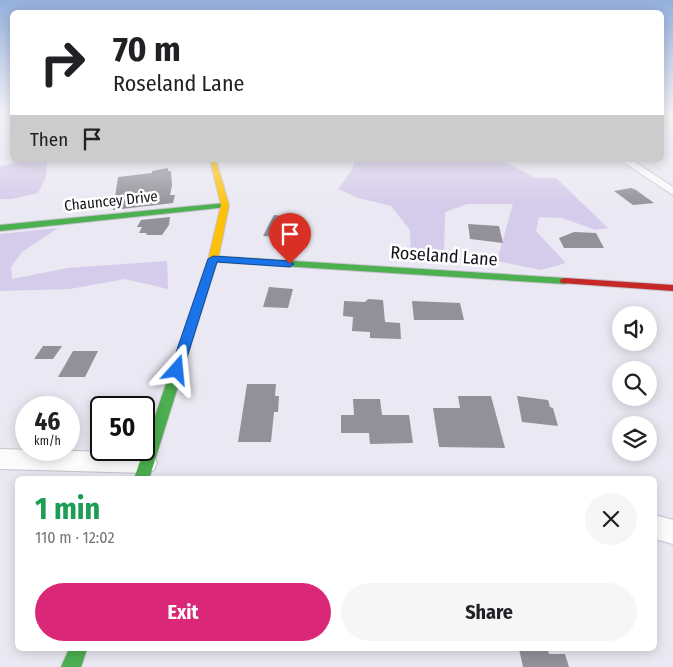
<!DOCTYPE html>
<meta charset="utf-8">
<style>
:root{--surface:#fff;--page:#f6f6f6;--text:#202124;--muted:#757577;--accent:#db2777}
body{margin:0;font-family:"Fira Sans Condensed",sans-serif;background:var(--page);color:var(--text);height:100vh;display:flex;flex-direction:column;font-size:19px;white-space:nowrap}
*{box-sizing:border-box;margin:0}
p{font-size:16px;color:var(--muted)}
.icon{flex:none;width:28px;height:28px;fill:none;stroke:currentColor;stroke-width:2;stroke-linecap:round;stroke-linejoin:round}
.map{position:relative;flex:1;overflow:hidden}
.panel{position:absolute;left:15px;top:476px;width:642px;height:175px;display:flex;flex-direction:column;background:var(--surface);border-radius:8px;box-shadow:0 2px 12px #0003}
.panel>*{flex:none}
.guide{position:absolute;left:10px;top:10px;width:654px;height:152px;border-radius:8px;box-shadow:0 2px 12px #0003;background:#fff;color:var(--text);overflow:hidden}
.tools{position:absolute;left:612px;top:306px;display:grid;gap:10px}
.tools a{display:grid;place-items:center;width:45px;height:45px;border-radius:50%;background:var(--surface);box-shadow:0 2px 12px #0003;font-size:25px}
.speed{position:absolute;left:15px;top:396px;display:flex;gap:10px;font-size:25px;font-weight:700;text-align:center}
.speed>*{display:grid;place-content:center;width:65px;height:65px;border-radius:50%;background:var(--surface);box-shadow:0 2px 12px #0003;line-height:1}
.speed small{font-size:12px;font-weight:400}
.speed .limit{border:2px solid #111;border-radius:8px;background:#fff;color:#111}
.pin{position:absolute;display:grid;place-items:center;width:42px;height:42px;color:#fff;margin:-51px -21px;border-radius:50% 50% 50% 0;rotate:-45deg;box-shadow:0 0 5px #0007}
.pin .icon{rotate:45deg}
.me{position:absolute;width:55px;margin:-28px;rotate:18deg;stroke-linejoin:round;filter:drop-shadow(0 0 4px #0008)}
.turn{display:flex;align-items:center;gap:18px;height:105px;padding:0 20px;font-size:22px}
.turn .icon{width:65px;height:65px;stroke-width:2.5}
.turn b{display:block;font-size:35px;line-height:42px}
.then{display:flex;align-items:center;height:48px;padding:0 20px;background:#0003;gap:10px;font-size:19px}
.round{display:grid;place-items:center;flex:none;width:52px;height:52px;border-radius:26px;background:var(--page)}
.overview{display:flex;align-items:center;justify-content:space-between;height:85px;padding:0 20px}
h1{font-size:30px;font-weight:700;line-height:38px;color:#1e9e55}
.cta{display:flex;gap:10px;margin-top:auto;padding:10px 20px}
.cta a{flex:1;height:58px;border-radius:30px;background:var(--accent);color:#fff;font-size:20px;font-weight:700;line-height:58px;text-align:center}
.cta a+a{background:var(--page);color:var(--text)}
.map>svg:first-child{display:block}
</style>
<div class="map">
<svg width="673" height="667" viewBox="0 0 673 667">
<rect width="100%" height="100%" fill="#eae8f2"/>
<!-- green -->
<g fill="#d5cbea">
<path d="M15 160H44L47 163 46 177 38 193 12 199H0V166L11 164Z"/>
<path d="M355 160H501L536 178H556L608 228 596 230 562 218 539 217 536 231 566 263 541 270 497 261 513 204H467L445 212 444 254 411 255 410 230 391 206 358 198 338 189 352 170Z"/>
<path d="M58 228 22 252 11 267 12 279 68 268 167 261 168 289 125 279 70 289 0 291V234Z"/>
</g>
<!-- building -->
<g fill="#929198">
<path d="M168 168V171H171L172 186 170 195H175L173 203 113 210 118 177 152 173V171Z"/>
<path d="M631 188 636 190 654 203 633 205 614 191Z"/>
<path d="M274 215 294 217 287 238 263 236Z"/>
<path d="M170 217 169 225 162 235H146L147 233H139L142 227H137L141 220Z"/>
<path d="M468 224 499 226 503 243 470 239Z"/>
<path d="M574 232 596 233 604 248H564L559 238Z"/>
<path d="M269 287 293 289 288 308 263 307Z"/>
<path d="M368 299 383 300 385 322 400 323 401 339 370 338V332L352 331 353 317 343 316 344 301 365 302Z"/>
<path d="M412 301 460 303 464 320H414Z"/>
<path d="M43 346H62L53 359H34Z"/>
<path d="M73 351H98L85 377H58Z"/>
<path d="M247 384H276L275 396H279L278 412H274L271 442H238Z"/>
<path d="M458 396H491L505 448 439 447 433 408H460Z"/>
<path d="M517 396 548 400 550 407 553 408 558 426 522 422Z"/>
<path d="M353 399H380L382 415H409L413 443 370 444 369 433H341V415H354Z"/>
<path d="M519 649H547L549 654H565L569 667H523Z"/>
</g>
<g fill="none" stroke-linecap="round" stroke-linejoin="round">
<!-- street casing -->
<g stroke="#c6c4cd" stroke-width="2">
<g id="street">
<path d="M620 160H632L673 187V195Z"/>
<path d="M0 449 147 453 154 456 157 463 154 470 147 473 0 469Z"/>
<path d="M655 515 673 520V544L655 539Z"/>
</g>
</g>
<!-- fast casing -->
<g stroke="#c6c4cd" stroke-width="2">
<g id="fast">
<path d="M225 203H228V207L0 231V225Z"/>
<path d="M213 256 565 278 570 281 565 284 217 262 149 479H134L208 259Z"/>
<path d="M69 649H87L81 667H61Z"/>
</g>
</g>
<!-- slow casing -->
<g stroke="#c6c4cd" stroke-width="2">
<path id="slow" d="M210 160H216L229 205 218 260 213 263 208 260 221 205Z"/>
</g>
<!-- jam casing -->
<g stroke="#c6c4cd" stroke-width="2">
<path id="jam" d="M565 278 673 285V291L561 283 560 281 561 279Z"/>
</g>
<!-- street -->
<use href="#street" fill="#fcfcfd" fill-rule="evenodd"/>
<!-- fast -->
<use href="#fast" fill="#4caf50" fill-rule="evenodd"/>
<!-- slow -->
<use href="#slow" fill="#ffc107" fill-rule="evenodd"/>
<!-- jam -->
<use href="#jam" fill="#c62828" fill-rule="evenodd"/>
</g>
<!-- sky -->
<linearGradient id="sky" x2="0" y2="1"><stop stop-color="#94b0de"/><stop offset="0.55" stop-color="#f6f5f9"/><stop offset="1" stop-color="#f6f5f9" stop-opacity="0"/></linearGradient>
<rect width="673" height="207" fill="url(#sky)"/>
<!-- route -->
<path fill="#1a73e8" stroke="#114b97" d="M213 256 290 261 294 264 290 267 217 262 183 370 181 374H172L170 370 208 259Z"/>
<g text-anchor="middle" stroke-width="5" stroke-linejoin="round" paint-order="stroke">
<!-- far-street labels -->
<g font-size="15" fill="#15131a" stroke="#fff">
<text transform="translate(111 201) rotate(-6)" y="5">Chauncey Drive</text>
</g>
<!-- street labels -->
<g font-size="18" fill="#15131a" stroke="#fff">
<text transform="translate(444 256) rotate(4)" y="6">Roseland Lane</text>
</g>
</g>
</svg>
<div class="tools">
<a><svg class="icon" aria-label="sound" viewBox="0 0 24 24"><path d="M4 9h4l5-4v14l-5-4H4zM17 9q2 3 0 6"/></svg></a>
<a><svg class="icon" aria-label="search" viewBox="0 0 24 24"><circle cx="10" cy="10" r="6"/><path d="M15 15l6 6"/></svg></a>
<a><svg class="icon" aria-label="layers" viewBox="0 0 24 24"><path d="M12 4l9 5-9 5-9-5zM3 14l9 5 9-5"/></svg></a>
</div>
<div class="speed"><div>46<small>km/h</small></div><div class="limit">50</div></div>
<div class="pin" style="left:290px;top:264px;background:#d93025"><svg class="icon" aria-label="arrive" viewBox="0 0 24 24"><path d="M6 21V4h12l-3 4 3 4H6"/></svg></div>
<svg class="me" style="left:177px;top:370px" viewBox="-20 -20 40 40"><path d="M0-17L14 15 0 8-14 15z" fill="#1a73e8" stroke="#fff" stroke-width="4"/></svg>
<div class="guide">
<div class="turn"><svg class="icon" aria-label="right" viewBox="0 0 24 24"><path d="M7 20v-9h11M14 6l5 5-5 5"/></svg><div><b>70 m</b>Roseland Lane</div></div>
<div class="then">Then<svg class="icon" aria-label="arrive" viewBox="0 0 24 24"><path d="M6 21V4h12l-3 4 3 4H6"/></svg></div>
</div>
<section class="panel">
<div class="overview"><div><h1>1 min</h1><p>110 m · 12:02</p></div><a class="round"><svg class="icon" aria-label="close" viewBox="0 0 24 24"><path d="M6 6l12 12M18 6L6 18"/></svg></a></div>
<div class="cta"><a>Exit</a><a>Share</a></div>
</section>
</div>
